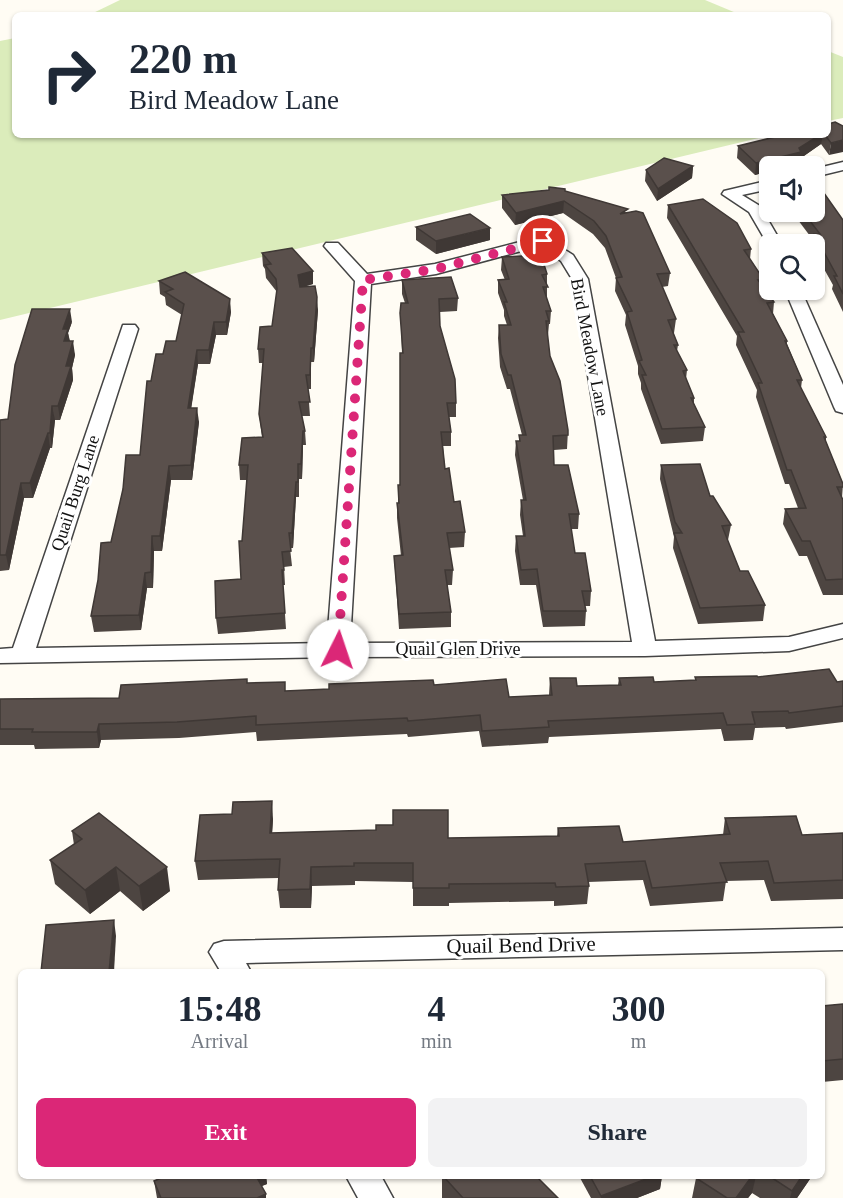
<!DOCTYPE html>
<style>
:root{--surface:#fff;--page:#f2f2f3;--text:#1f2937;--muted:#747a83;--accent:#db2777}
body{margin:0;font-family:"Times New Roman",serif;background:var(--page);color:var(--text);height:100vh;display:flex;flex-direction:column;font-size:22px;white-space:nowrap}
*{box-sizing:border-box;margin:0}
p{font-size:20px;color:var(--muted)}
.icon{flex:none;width:33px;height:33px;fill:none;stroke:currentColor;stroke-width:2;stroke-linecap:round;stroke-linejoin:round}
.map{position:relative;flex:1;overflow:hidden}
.panel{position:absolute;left:18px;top:969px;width:807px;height:210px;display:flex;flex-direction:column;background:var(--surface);border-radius:9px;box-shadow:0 2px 4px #0004}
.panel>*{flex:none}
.hud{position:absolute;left:12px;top:12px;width:819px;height:126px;border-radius:9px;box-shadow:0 2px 4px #0004;background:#fff;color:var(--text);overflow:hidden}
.controls{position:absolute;left:759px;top:156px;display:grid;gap:12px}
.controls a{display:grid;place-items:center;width:66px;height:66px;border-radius:9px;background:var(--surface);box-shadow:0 2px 4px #0004;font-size:30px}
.pin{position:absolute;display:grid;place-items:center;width:51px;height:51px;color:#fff;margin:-26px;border:3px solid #fff;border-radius:50%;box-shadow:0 2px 6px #0007}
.me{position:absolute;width:66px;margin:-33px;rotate:4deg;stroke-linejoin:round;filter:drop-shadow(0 0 4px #0008)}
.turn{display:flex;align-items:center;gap:21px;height:126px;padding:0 18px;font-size:27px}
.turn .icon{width:78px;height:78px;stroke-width:2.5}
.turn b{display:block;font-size:42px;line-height:51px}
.eta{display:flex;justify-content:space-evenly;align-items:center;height:102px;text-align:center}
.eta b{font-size:36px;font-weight:700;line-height:42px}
.button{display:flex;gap:12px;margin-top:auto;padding:12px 18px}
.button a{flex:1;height:69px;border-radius:9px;background:var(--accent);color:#fff;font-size:24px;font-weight:700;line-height:69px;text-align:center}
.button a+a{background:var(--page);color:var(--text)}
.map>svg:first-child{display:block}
</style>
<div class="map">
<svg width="843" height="1198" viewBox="0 0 843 1198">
<rect width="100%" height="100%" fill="#fffcf4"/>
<!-- green -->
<g fill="#dbecbb">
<path d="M120 0H705L741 15H89Z"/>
<path d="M15 38V135H771L0 320V41Z"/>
<path d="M828 51 843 57V118L828 121Z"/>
</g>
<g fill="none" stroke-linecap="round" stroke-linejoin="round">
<!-- minor casing -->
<g stroke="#444" stroke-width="3">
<g id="minor">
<path d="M843 162V170L814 177V169Z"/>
<path d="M770 180V189L742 195 760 206 782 244H770V248L749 212 722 194 724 191Z"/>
<path d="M543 236 573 255 588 279 655 641 789 637 843 624V638L789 651 645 656 338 657 0 663V649L13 648 123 325H135L138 329 36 648 327 643 355 281 324 246 326 243H338L367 274 435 264ZM540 246 561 261 572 279 632 642 350 643 371 284 436 274Z"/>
<path d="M785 290H801L843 385V413L836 411 834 407Z"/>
<path d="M843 928V950L246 963 251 972H221L209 952 214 944 224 941Z"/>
<path d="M346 1176H381L393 1198H358Z"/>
</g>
</g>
<!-- minor -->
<use href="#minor" fill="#fff" fill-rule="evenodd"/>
</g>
<!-- wall -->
<g fill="#4d4541">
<path d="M835 122 829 155 821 144 801 158 800 163 788 166H770V171L755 175 737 158 738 146 783 135H828Z"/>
<path d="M693 166 692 178 657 201 645 181 646 170Z"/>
<path d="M565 191 628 213 670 273 668 286 662 287 676 319 674 333H673L678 345 677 351 687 370 686 379 694 398V404L705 427 703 441 661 444 641 389V383L638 374V366L625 325 626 315 615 291 616 278 605 248 593 234 563 213 515 225 502 208V195Z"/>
<path d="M668 205 751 249 750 259 764 280 763 287 774 302 773 314 787 341V344L802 380 801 388 826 437V442L843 484 842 498 843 500V595H823L807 556H799L783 524 785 509 798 508 789 484H785L756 397 757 390 736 345 737 336 667 218Z"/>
<path d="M792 212H814L843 220V312L832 289 833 285 814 251V244H812L813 240Z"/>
<path d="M416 227 490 240 436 254 416 240Z"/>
<path d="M262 253 313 271V284L303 287 318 310 314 362H311V389H308L310 416H302L305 431 306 445H303L302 479H299V497H296L293 548H290L292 566 284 567 285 585H283L286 629 218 634 216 618 241 579 242 541 247 480H240L239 465 262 437 259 414 263 363H259L258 349 272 326 277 292 266 278 265 269 263 266Z"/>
<path d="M502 257 547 274V300L551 311 550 324H549L548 335H547L550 356 568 430 567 449 554 450V465L579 514 578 529H571L575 553 591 591 590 606H585L586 611 585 626 543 627 536 585H520L515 551 516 536H523L520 515 521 500H523L515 455 516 441H519V435H522L510 389H507L500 367 498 338 499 325H507L504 316V310L498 293V280H505L501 270Z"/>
<path d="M402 280 458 298 457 311 440 312V326L456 403V417H449L451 432V446H443L445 469 454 502 465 532 464 547 449 548 453 570 452 585H447L451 612V627L399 629 394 556H401L397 518V503H398V485H400L402 353 401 327V303H405L402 294Z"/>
<path d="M159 281 231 312 227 335H216L210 364H198L191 408 199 422 192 480H171L162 551H154L153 588H147L141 630 94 632 91 616 111 542 140 455 151 381 163 354 176 341 182 315 166 305 165 297 160 294Z"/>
<path d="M72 322 68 333 70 341 75 355 72 368 73 380 60 420H55L52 448H50L33 498H24L9 570 0 571V420L8 419Z"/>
<path d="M661 465 710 496 731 525 728 540H727L740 571 765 605 763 621 698 624 673 548 674 537 660 479Z"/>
<path d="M695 677H758L837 682 843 681V722L786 729 785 727 755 728 753 740 724 741 721 729 549 737 548 743 482 747 479 731 408 737 407 734 257 741 256 732 179 738 101 740 99 748 35 749 34 745H0V699L119 698 247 683 286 691 434 685 509 697 549 695 550 678 577 686 618 685 619 678 654 682 695 680Z"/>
<path d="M725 818 802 835 843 833V899L771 901 764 880 726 881 723 901 650 906 643 880 588 882 589 886 587 904 554 906V901L449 903V906H413V882L355 881V885L312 886 311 908H280L278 890 279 878 198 880 195 861 273 819 272 833 448 838 557 836 558 828 623 842 723 835Z"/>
<path d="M72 831 170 891 143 911 120 891 90 914 55 884 50 860 74 845Z"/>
<path d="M843 1004V1080L822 1082V1006Z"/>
<path d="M166 1176H266L267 1184 261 1186 266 1194V1198H157L154 1181Z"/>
<path d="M442 1176 558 1198H442Z"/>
<path d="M579 1176H662L660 1189 637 1198H591Z"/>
<path d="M697 1176H812L797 1198H760L752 1193 748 1198H692L696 1178Z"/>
</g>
<!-- shaded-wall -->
<g fill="#3f3835">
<path d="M820 135H823L821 144 801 158 800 163 788 166H770V171L755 175 756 163 799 148Z"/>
<path d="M843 140V152L829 155 831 143Z"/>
<path d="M693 166 692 178 657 201 658 189Z"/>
<path d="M564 201 563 213 515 225 516 213Z"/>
<path d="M490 228V240L436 254V241Z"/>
<path d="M313 271V284L299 288 298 275Z"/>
<path d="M317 297 318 310 314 362 313 348Z"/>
<path d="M230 299 231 312 227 335 226 322Z"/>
<path d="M70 309 72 322 68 333 70 343 66 355 63 329Z"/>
<path d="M214 322 216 335 210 364 209 350Z"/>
<path d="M73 341 75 355 72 368 73 380 60 420 58 406 66 366Z"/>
<path d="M311 348V389L310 375Z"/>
<path d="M197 350 198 364 189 423 188 408Z"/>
<path d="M52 406 55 420 52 448 50 433Z"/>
<path d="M197 408 199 422 192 480 191 465Z"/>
<path d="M303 431V445L302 479 301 464Z"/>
<path d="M48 433 50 448 33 498 30 483Z"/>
<path d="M169 466 171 480 162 551 160 536Z"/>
<path d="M296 482V497L293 548 292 533Z"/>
<path d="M21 483 24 498 9 570 6 555Z"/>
<path d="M152 536 154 551 153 588 151 572Z"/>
<path d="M145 573 147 588 141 630 139 615Z"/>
<path d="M99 724 101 740 99 748 97 732Z"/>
<path d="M272 801 273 819 271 851 270 833Z"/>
<path d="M116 867 120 891 90 914 85 890Z"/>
<path d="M167 867 170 891 143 911 139 886Z"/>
<path d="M311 867 312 886 311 908 310 889Z"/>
<path d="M114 920 116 936 114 972H109Z"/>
<path d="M253 1176H266L267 1184 255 1189Z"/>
<path d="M654 1176H662L660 1189 637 1198H601V1196Z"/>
<path d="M752 1176H756L752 1193 748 1198H736Z"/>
<path d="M802 1176H812L797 1198H790L792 1191Z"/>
<path d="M266 1194V1198H257Z"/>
</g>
<!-- building -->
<g fill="#5a504c" stroke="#3f3835" stroke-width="1.5">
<path d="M835 122 843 126V140L831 143 825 135H828V124Z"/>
<path d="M783 135H820L799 148 801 152 756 163 738 146Z"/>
<path d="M664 158 693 166 658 189 646 170Z"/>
<path d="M814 179 843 220V294L834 276H837L814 234H820L803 212H814Z"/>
<path d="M549 187 565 189V191L628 209 620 214 636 211 643 213 670 273 657 274 676 319 668 320 678 345H674L687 370 683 371 694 398H691L705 427 662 429 642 375H646L639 361 642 360 627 312 632 311 616 278 622 277 606 236 594 221 564 201 516 213 502 195 549 190Z"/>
<path d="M703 199 737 223 751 249 744 250 764 280H758L774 302 767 303 787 341H785L802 380H797L826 437H824L843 484V487H837L843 500V579L826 580 810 541H802L785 509 806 508 791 470H787L758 383H762L738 332H744L668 205Z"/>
<path d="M470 214 490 228 436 241 416 227Z"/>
<path d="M292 248 313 271 298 275 300 287 315 286 317 297 313 348H311L310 375H306L310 402H299L305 431H303L301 464H298V482H296L292 533H289L291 551 282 552 284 570H282L285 613 216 618 215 581 241 579 239 541H242L248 465H239L242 438 263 437 259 414 264 349H258L260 327 272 326 277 289 276 279 265 265 271 264 262 253Z"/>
<path d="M541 255 547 274 542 275 548 287H543L551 311H546L549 321H546L550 356 560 381 568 430V435L553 436 554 465H568L579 514H569L575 553H585L591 591H582L586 611H543L537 569 521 570 516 536H525L521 500H526L516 441H520L519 435H526L511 375H508L501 354 499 325H511L504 302H507L498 280 509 279 502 257Z"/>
<path d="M185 272 230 299 226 322H214L209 350H197L188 408H197L191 465 169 466 160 536H152L151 572 145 573 139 615 91 616 98 580 101 543 111 542 123 489 126 455H140L147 381H151L156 354H163L166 341H176L184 304 165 292 173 289 159 281Z"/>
<path d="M451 277 458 298 439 299 440 326 455 379 456 403H447L451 432H441L445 469 449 468 454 502 460 501 465 532 447 533 453 570H445L451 612 399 614 394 556 403 555 397 503H399L398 485H400V353H403L400 313 401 303H408L402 280Z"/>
<path d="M32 309H70L63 329H68L64 341H73L66 366H71L58 406H52L50 433H48L30 483H21L6 555H0V420L8 419 15 365Z"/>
<path d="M700 464 710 496H713L731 525 722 526 740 571H748L765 605 700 608 674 533H682L675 522 661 465Z"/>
<path d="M829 669 837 682 843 681V706L789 713 788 711 752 712 755 724 727 725 723 713 548 721 549 727 482 731 480 715 408 721 407 718 256 725V716L177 722 99 724 97 732H32L33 729H0V699L119 698 121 685 247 679V683L285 682V691L329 689V684L433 680 434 685 506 679 509 697 552 695 550 678H576L577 686 621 685 619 678 653 677 654 682 696 680 695 677 757 676 758 677Z"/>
<path d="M272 801 270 833 376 830V825H393V810H448V838L559 836 558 828 619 826 623 842 730 834 725 818 796 816 802 835 843 833V880L774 883 768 861 720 863 727 882 652 888 645 861 585 864 589 886 556 887 555 883 449 884V888H413V863H354V866L311 867 310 889 278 890 280 859 195 861 200 815 232 814 233 802Z"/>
<path d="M99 813 167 867 139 886 116 867 85 890 50 860 82 839 72 831Z"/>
<path d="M114 920 109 972H41L46 925Z"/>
<path d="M843 1004V1059L822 1061V1006Z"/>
<path d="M166 1176H256L266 1194 257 1198H161L154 1181Z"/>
<path d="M443 1176H536L558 1198H463Z"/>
<path d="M590 1176H654L601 1196Z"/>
<path d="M697 1176H752L736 1198H727L696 1178Z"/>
<path d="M769 1176H802L792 1191Z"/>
</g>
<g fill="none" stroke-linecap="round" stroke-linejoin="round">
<!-- route -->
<path stroke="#db2777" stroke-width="10" stroke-dasharray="0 18" d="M338 650 363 280 436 269 543 241"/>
</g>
<g text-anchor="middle" stroke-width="6" stroke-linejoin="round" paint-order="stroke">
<!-- street labels -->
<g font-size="18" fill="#111" stroke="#fff">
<text transform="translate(590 347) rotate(79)" y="6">Bird Meadow Lane</text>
<text transform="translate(75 493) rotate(-72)" y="6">Quail Burg Lane</text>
<text x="458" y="655">Quail Glen Drive</text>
</g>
<!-- near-street labels -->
<g font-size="21" fill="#111" stroke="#fff">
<text transform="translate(521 945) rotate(-1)" y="7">Quail Bend Drive</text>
</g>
</g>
</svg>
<div class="controls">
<a><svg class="icon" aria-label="sound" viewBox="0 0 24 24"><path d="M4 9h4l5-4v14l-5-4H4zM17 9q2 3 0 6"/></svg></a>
<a><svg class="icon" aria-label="search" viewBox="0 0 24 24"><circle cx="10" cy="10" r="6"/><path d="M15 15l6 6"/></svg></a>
</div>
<div class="pin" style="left:543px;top:241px;background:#d93025"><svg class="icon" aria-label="arrive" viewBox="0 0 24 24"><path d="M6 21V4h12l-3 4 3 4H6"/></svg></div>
<svg class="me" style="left:338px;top:650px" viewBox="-20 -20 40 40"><circle r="19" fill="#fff"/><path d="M0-13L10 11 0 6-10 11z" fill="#db2777"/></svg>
<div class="hud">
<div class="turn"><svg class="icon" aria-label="right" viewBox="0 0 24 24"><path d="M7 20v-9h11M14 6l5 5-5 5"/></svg><div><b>220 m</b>Bird Meadow Lane</div></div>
</div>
<section class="panel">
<div class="eta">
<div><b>15:48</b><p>Arrival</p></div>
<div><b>4</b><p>min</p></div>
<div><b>300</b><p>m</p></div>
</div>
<div class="button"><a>Exit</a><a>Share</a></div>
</section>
</div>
